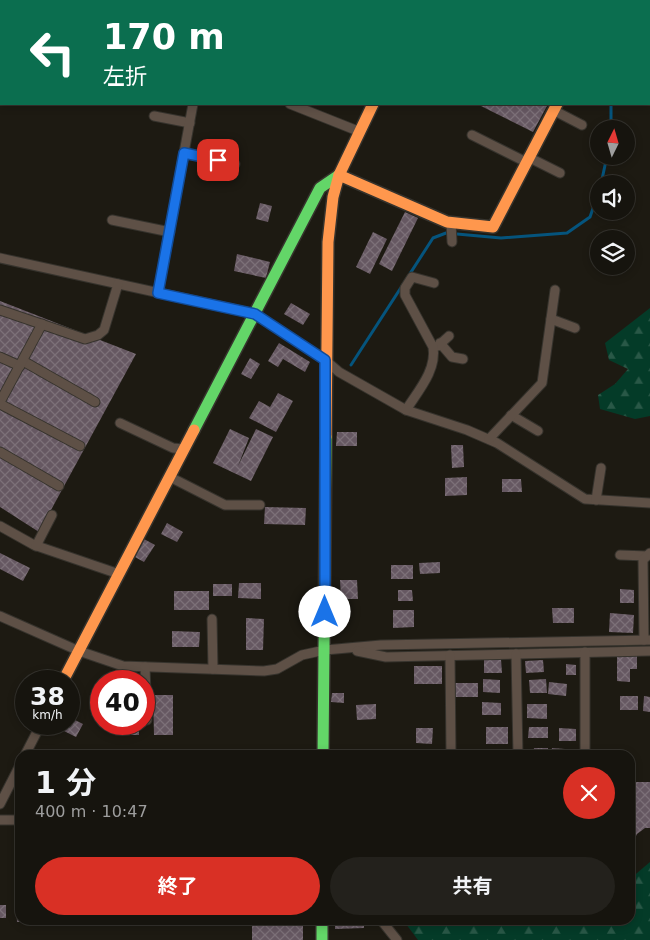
<!DOCTYPE html>
<html lang="ja">
<meta charset="utf-8">
<style>
:root{--surface:#16140e;--page:#23211c;--text:#f1f3f6;--muted:#9e9e9e;--line:#35332e;--accent:#d93025}
body{margin:0;font-family:"DejaVu Sans","Noto Sans JP",sans-serif;background:var(--page);color:var(--text);height:100vh;display:flex;flex-direction:column;font-size:19px;white-space:nowrap}
*{box-sizing:border-box;margin:0}
p{font-size:16px;color:var(--muted)}
.icon{flex:none;width:28px;height:28px;fill:none;stroke:currentColor;stroke-width:2;stroke-linecap:round;stroke-linejoin:round}
.map{position:relative;flex:1;overflow:hidden}
.details{position:absolute;left:15px;top:750px;width:620px;height:175px;display:flex;flex-direction:column;background:var(--surface);border-radius:15px;box-shadow:0 2px 8px #0003,0 0 0 1px var(--line)}
.details>*{flex:none}
.hud{position:absolute;left:0px;top:0px;width:650px;height:105px;box-shadow:0 2px 8px #0003,0 0 0 1px var(--line);background:#0b6e4f;color:#fff;overflow:hidden}
.needle{width:32px;rotate:5deg}
.fabs{position:absolute;left:590px;top:120px;display:grid;gap:10px}
.fabs a{display:grid;place-items:center;width:45px;height:45px;border-radius:50%;background:var(--surface);box-shadow:0 2px 8px #0003,0 0 0 1px var(--line);font-size:25px}
.speed{position:absolute;left:15px;top:670px;display:flex;gap:10px;font-size:25px;font-weight:700;text-align:center}
.speed>*{display:grid;place-content:center;width:65px;height:65px;border-radius:50%;background:var(--surface);box-shadow:0 2px 8px #0003,0 0 0 1px var(--line);line-height:1}
.speed small{font-size:12px;font-weight:400}
.speed .limit{border:8px solid #d22;background:#fff;color:#111}
.pin{position:absolute;display:grid;place-items:center;width:42px;height:42px;color:#fff;margin:-21px;border-radius:10px;box-shadow:0 2px 8px #0006}
.me{position:absolute;width:55px;margin:-28px;rotate:0deg;stroke-linejoin:round;filter:drop-shadow(0 0 4px #0008)}
.turn{display:flex;align-items:center;gap:18px;height:105px;padding:0 20px;font-size:22px}
.turn .icon{width:65px;height:65px;stroke-width:2.5}
.turn b{display:block;font-size:35px;line-height:42px}
.round{display:grid;place-items:center;flex:none;width:52px;height:52px;border-radius:26px;background:var(--page)}
.headline{display:flex;align-items:center;justify-content:space-between;height:85px;padding:0 20px}
h1{font-size:30px;font-weight:700;line-height:38px}
.button{display:flex;gap:10px;margin-top:auto;padding:10px 20px}
.button a{flex:1;height:58px;border-radius:30px;background:var(--accent);color:#fff;font-size:20px;font-weight:700;line-height:58px;text-align:center}
.button a+a{background:var(--page);color:var(--text)}
.map>svg:first-child{display:block}
</style>
<div class="map">
<svg width="650" height="940" viewBox="0 0 650 940">
<defs>
<pattern id="forest-firs" width="22" height="20" patternUnits="userSpaceOnUse" patternTransform="scale(1.25)"><rect width="22" height="20" fill="#043b28"/><path d="M5 1l3.5 6h-7zM16 11l3.5 6h-7z" fill="#295847"/></pattern>
<pattern id="building-cross-hatch" width="8" height="8" patternUnits="userSpaceOnUse" patternTransform="scale(1.25)"><rect width="8" height="8" fill="#665862"/><path d="M0 0l8 8M0 8l8-8" fill="none" stroke="#7c7078"/></pattern>
</defs>
<rect width="100%" height="100%" fill="#1d1a12"/>
<!-- forest -->
<g fill="url(#forest-firs)">
<path d="M650 308V416L635 419 600 409 598 395 615 384 628 369 609 360 605 343Z"/>
<path d="M650 862V940H418L403 920H630V879Z"/>
</g>
<g fill="none" stroke-linecap="round" stroke-linejoin="round">
<!-- stream -->
<g stroke="#05547d" stroke-width="3">
<path d="M521 0 523 1"/>
<path d="M625 1V0"/>
<path d="M649 84 650 85"/>
<path d="M611 104V129"/>
<path d="M601 184 607 156"/>
<path d="M351 365 433 238 446 233 501 238 567 233 590 217 599 191"/>
</g>
</g>
<!-- building -->
<g fill="url(#building-cross-hatch)">
<path d="M477 104H548L533 132Z"/>
<path d="M260 203 272 206 268 222 256 219Z"/>
<path d="M405 212 418 218 392 271 379 264Z"/>
<path d="M373 232 387 239 370 274 356 267Z"/>
<path d="M237 254 270 262 266 278 234 271Z"/>
<path d="M0 301 136 354 39 532 0 507Z"/>
<path d="M291 303 310 314 303 325 284 314Z"/>
<path d="M279 343 310 362 305 372 283 359 278 367 268 361Z"/>
<path d="M250 358 260 364 251 379 241 374Z"/>
<path d="M278 393 293 401 276 432 249 418 259 401 270 407Z"/>
<path d="M230 429 249 438 238 466 256 429 273 437 251 481 213 463Z"/>
<path d="M337 432H357V446H336Z"/>
<path d="M451 445H463L464 467 452 468Z"/>
<path d="M467 477V495L445 496V478Z"/>
<path d="M502 479H521L522 492H502Z"/>
<path d="M265 507 306 508 305 525 264 524Z"/>
<path d="M167 523 183 532 177 542 161 534Z"/>
<path d="M144 539 155 545 144 562 133 556Z"/>
<path d="M0 553 30 568 23 581 0 569Z"/>
<path d="M440 562V573L420 574 419 563Z"/>
<rect x="391" y="565" width="22" height="14"/>
<path d="M340 580H357L358 599H341Z"/>
<path d="M239 583H261V599L238 598Z"/>
<rect x="213" y="584" width="19" height="12"/>
<path d="M620 589 634 590V603H620Z"/>
<path d="M398 590H412L413 601H398Z"/>
<rect x="174" y="591" width="35" height="19"/>
<path d="M552 608H574V623H553Z"/>
<path d="M393 610H414V627L393 628Z"/>
<path d="M610 613 634 615 633 633 609 632Z"/>
<path d="M246 618 264 619 263 650H246Z"/>
<path d="M172 631 200 632 199 647H172Z"/>
<path d="M617 655 637 656V669H630V682L617 681Z"/>
<path d="M501 659 502 673H484V660Z"/>
<path d="M543 660 544 672 526 673 525 661Z"/>
<path d="M566 664 576 665V675H566Z"/>
<rect x="414" y="666" width="28" height="18"/>
<rect x="119" y="676" width="18" height="5"/>
<path d="M483 679 500 680V693L483 692Z"/>
<path d="M546 679 547 693H530L529 680Z"/>
<path d="M549 682 567 684 566 696 548 694Z"/>
<rect x="455" y="683" width="23" height="14"/>
<path d="M332 693H344V703L331 702Z"/>
<path d="M153 695H173V735H154Z"/>
<rect x="620" y="696" width="18" height="14"/>
<path d="M644 696 650 697V712L643 711Z"/>
<path d="M482 702 501 703V715H482Z"/>
<path d="M376 704V719L357 720 356 705Z"/>
<path d="M527 704H547V719L527 718Z"/>
<path d="M69 717 83 724 76 737 50 724H69Z"/>
<rect x="121" y="724" width="18" height="11"/>
<rect x="486" y="727" width="22" height="17"/>
<path d="M529 727H548V738H528Z"/>
<path d="M416 728H433L432 744 416 743Z"/>
<path d="M559 728 576 729V741H559Z"/>
<path d="M534 748H548V755H533Z"/>
<path d="M552 748 565 749V755H551Z"/>
<path d="M152 749 174 751 173 755H152Z"/>
<path d="M483 749V755H461L460 750Z"/>
<path d="M490 751 508 752V755H490Z"/>
<path d="M630 782H650V828H645L637 834 630 848Z"/>
<path d="M20 904V920L29 922H17L16 905Z"/>
<rect x="0" y="905" width="6" height="13"/>
<path d="M335 920H364V928L335 929Z"/>
<rect x="252" y="921" width="51" height="19"/>
</g>
<g fill="none" stroke-linecap="round" stroke-linejoin="round">
<!-- street casing -->
<g stroke="#36332d" stroke-width="11">
<g id="street">
<path d="M119 0V1"/>
<path d="M308 1V0"/>
<path d="M290 104 358 131"/>
<path d="M553 110 582 125"/>
<path d="M154 116 190 123"/>
<path d="M472 135 526 162"/>
<path d="M184 153 235 164"/>
<path d="M528 157 560 173"/>
<path d="M112 220 170 232"/>
<path d="M451 222 452 242"/>
<path d="M0 258 255 314 325 360 339 372 406 410 467 430 497 443 585 499 650 503"/>
<path d="M158 293 193 104"/>
<path d="M0 310 85 339 98 335 104 330 118 284"/>
<path d="M551 319 575 328"/>
<path d="M440 343 452 357 463 359"/>
<path d="M438 346 449 336"/>
<path d="M0 357 20 366"/>
<path d="M23 361 95 402"/>
<path d="M0 402 42 324"/>
<path d="M0 404 80 446"/>
<path d="M406 410C418 391 437 370 433 347L405 295V288L412 277 434 283"/>
<path d="M511 415 538 431"/>
<path d="M120 423 173 448 184 449"/>
<path d="M489 439 542 383 555 290"/>
<path d="M0 452 59 486"/>
<path d="M170 477 225 505H260"/>
<path d="M596 500 601 468"/>
<path d="M0 526 34 545 119 574"/>
<path d="M36 546 52 515"/>
<path d="M620 555 647 556"/>
<path d="M0 616 79 651 123 666 264 671 277 669 302 655 325 650 381 645 650 640"/>
<path d="M212 619 213 669"/>
<path d="M644 640 643 560 650 553"/>
<path d="M357 651 386 657 650 651"/>
<path d="M585 652V755"/>
<path d="M516 654 518 755"/>
<path d="M450 655 451 755"/>
<path d="M145 667 147 720"/>
<path d="M25 755 41 724"/>
<path d="M0 804 20 765"/>
<path d="M0 820H20"/>
<path d="M381 920 397 940"/>
</g>
</g>
<!-- fast casing -->
<g stroke="#36332d" stroke-width="14">
<g id="fast">
<path d="M430 0V1"/>
<path d="M194 430 320 188 339 175"/>
<path d="M323 755 326 437"/>
<path d="M322 920V940"/>
</g>
</g>
<!-- slow casing -->
<g stroke="#36332d" stroke-width="14">
<g id="slow">
<path d="M339 175 447 222 493 227 557 104"/>
<path d="M326 437 328 242 333 197 339 175 373 104"/>
<path d="M63 681 194 430"/>
</g>
</g>
<!-- street -->
<use href="#street" stroke="#5e5046" stroke-width="9"/>
<!-- fast -->
<use href="#fast" stroke="#63d668" stroke-width="11"/>
<!-- slow -->
<use href="#slow" stroke="#ff974d" stroke-width="11"/>
</g>
<g fill="none" stroke-linecap="round" stroke-linejoin="round">
<!-- route casing -->
<g stroke="#114b97" stroke-width="12">
<path id="route" d="M218 160 184 153 158 293 255 314 325 360V612"/>
</g>
<!-- route -->
<use href="#route" stroke="#1a73e8" stroke-width="9"/>
</g>
</svg>
<div class="fabs">
<a><svg class="needle" viewBox="-14 -14 28 28"><path d="M0-13l5 13h-10z" fill="#e53935"/><path d="M0 13l5-13h-10z" fill="#9e9e9e"/></svg></a>
<a><svg class="icon" aria-label="sound" viewBox="0 0 24 24"><path d="M4 9h4l5-4v14l-5-4H4zM17 9q2 3 0 6"/></svg></a>
<a><svg class="icon" aria-label="layers" viewBox="0 0 24 24"><path d="M12 4l9 5-9 5-9-5zM3 14l9 5 9-5"/></svg></a>
</div>
<div class="speed"><div>38<small>km/h</small></div><div class="limit">40</div></div>
<div class="pin" style="left:218px;top:160px;background:#d93025"><svg class="icon" aria-label="arrive" viewBox="0 0 24 24"><path d="M6 21V4h12l-3 4 3 4H6"/></svg></div>
<svg class="me" style="left:325px;top:612px" viewBox="-20 -20 40 40"><circle r="19" fill="#fff"/><path d="M0-13L10 11 0 6-10 11z" fill="#1a73e8"/></svg>
<div class="hud">
<div class="turn"><svg class="icon" aria-label="left" viewBox="0 0 24 24"><path d="M17 20v-9H6M10 6l-5 5 5 5"/></svg><div><b>170 m</b>左折</div></div>
</div>
<section class="details">
<div class="headline"><div><h1>1 分</h1><p>400 m · 10:47</p></div><a class="round" style="background:#d93025;color:#fff"><svg class="icon" aria-label="close" viewBox="0 0 24 24"><path d="M6 6l12 12M18 6L6 18"/></svg></a></div>
<div class="button"><a>終了</a><a>共有</a></div>
</section>
</div>
